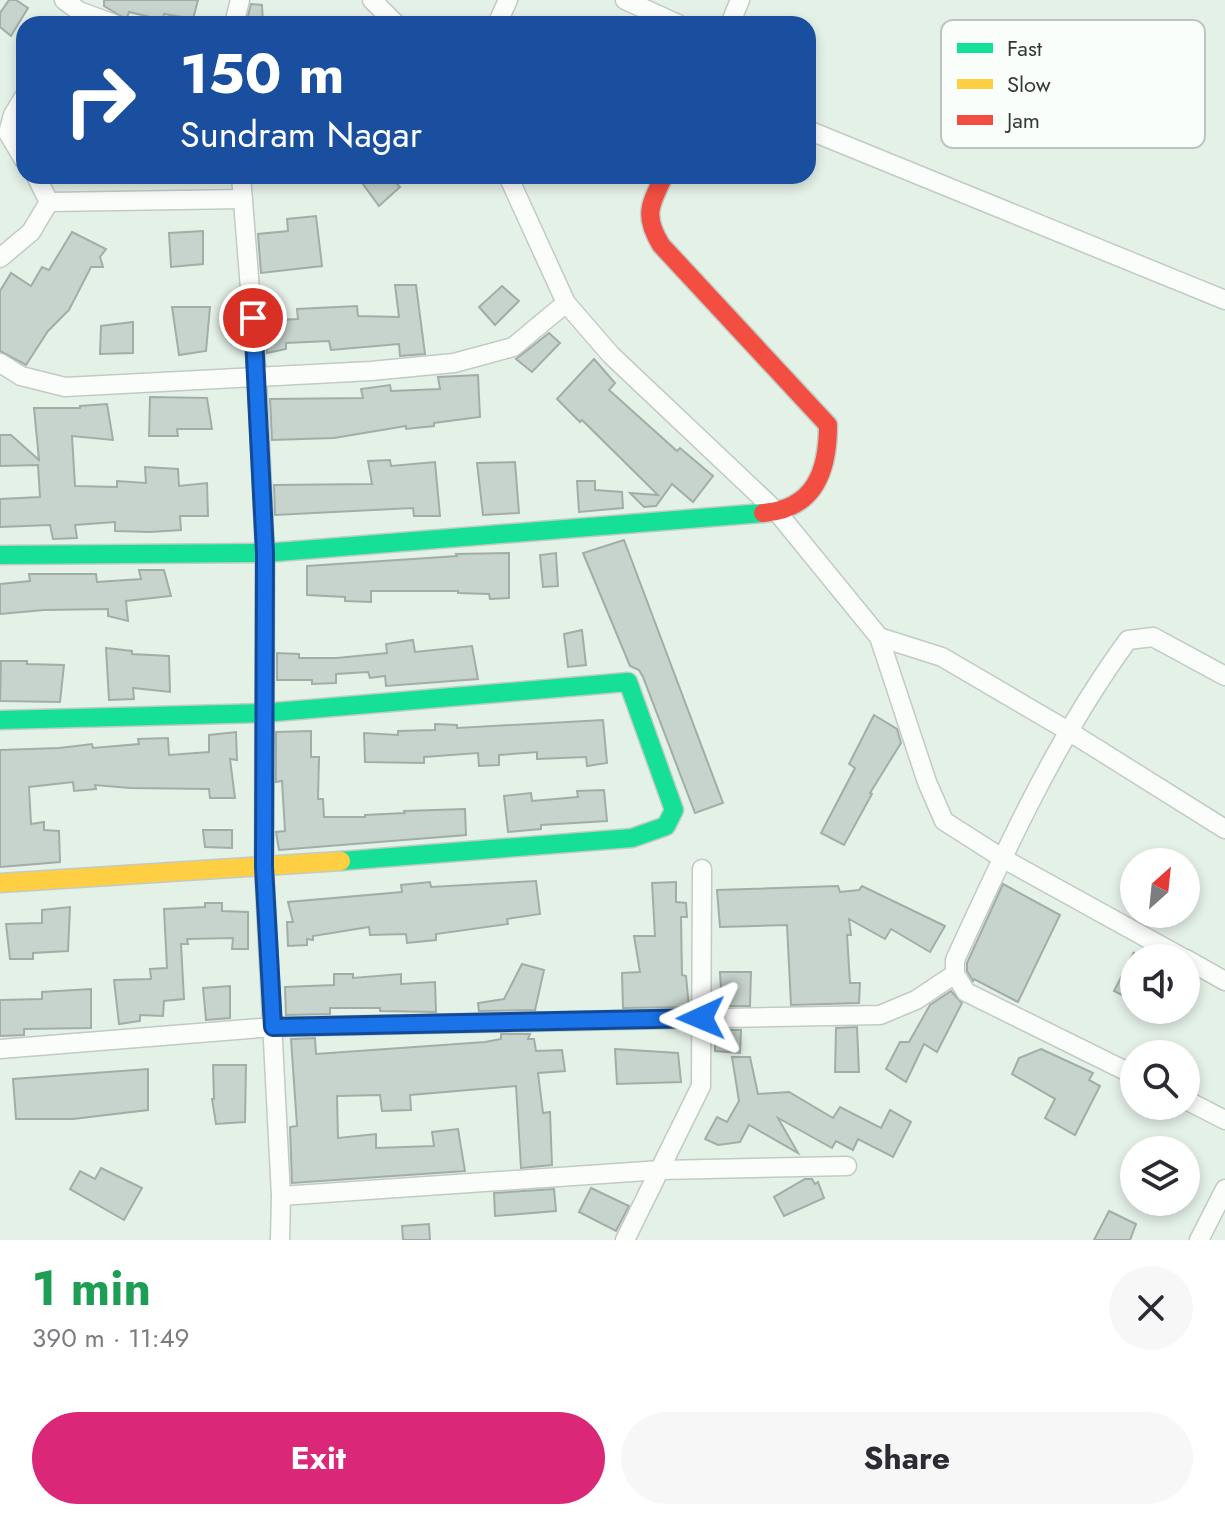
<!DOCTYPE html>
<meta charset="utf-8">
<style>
:root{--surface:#fff;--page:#f7f7f7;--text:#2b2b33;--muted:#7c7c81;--accent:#db2777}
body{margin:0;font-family:Jost,sans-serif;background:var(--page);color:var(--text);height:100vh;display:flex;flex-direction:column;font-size:30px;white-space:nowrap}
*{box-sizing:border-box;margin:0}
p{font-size:26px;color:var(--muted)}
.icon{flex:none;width:44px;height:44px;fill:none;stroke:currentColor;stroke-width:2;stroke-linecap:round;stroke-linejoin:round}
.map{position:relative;height:1240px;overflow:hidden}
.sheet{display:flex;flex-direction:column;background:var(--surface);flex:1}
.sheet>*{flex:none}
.top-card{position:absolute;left:16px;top:16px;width:800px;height:168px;border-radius:24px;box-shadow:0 4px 12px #0003;background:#1a4fa0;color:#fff;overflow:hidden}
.needle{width:52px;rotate:27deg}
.fabs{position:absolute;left:1120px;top:848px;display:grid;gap:16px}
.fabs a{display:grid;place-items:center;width:80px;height:80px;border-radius:50%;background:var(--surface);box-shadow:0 4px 12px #0003;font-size:40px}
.pin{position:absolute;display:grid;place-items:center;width:68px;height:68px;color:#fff;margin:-34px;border:4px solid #fff;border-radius:50%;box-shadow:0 2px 8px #0007}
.me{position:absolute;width:88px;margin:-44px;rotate:269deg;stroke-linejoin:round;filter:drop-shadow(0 0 6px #0008)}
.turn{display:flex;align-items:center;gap:28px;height:168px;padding:0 32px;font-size:36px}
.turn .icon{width:104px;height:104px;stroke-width:2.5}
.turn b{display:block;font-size:56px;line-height:68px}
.round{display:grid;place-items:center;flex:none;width:84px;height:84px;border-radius:42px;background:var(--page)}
.overview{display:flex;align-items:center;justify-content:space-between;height:136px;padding:0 32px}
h1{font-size:48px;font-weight:700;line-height:60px;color:#1e9e55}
.primary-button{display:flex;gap:16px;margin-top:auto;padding:16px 32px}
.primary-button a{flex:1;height:92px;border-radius:48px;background:var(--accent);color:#fff;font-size:32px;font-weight:700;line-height:92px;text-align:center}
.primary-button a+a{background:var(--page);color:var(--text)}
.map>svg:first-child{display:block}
</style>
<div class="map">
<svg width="1225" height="1240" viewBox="0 0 1225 1240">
<rect width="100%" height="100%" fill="#e4f1e7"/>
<!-- building -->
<g fill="#c7d3cd" stroke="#a2ada7" stroke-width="2">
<path d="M9 0H16L28 8 11 36 0 27V13Z"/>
<path d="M104 0H198L193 19 164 14 163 20 129 12 127 18H124L104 6Z"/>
<path d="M251 4 262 5 263 24H246Z"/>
<path d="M357 176H390L400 187 379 206Z"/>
<path d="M316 216 322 266 261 273 258 234 288 231 287 219Z"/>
<path d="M203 231V264L171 267 169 233Z"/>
<path d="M72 232 106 249 100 257 103 267H91L69 310 48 331 26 365 0 351V291L11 273 31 286 42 267 49 270Z"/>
<path d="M395 285H416L425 354 400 356 399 344 331 350 329 341 286 343V349L267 353 265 321 298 319 297 309 357 306 358 316 399 317Z"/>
<path d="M502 286 519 301 495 325 479 307Z"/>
<path d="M172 307H210L206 351 179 355Z"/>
<path d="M133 322V353L100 354 101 326Z"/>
<path d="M549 333 560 343 532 372 516 359Z"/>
<path d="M594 359 615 383 609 390 677 451 680 448 713 476 693 502 672 484 656 506 644 507 630 493 658 495 582 420 580 422 557 399Z"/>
<path d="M478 375 480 417 434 423V426L406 429V426L334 438 272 440 270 399 363 398 361 389 390 385 391 391 440 389 438 377Z"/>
<path d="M150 397 207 398 212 429H177L178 436H149Z"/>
<path d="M107 404 113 440 72 436 75 486 117 487V481L146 483 145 467 178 469 179 486 207 483 208 516H180L181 530 150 532 115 531V522L75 525 77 538 53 539 50 525 0 527V499L40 497 38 465 0 466V435H11L39 460 34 408H80V406Z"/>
<path d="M390 460 391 466 435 462 440 516H414L413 508 275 515 274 485 372 484 368 461Z"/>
<path d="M515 462 519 513 483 515 477 463Z"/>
<path d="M577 481H595V490L622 492 623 508 579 512Z"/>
<path d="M624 540 723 803 695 813 643 677 639 670 630 666 583 553Z"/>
<path d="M509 553V598L490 599 489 594 458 593V591H371V602L345 601V597L307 595V566L413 559 457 556 456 554Z"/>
<path d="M556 553 558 586 543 587 540 555Z"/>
<path d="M139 570H164L171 596 126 601 128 621 108 616V609L44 610 0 614V584L30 581 29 574H96L97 582 141 579Z"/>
<path d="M582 630 586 665 568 667 564 634Z"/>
<path d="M413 640 415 652 472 646 478 679 386 686 385 676 370 678 368 672 336 674V683L312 684V680H277V653L299 654V658H337L387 653 386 644Z"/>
<path d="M106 648 132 651V654L169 656 170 692 133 688 134 699 109 700Z"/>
<path d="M1 661H27V664L64 665 60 702 0 701Z"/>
<path d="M874 715 897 729 901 743 870 793 872 794 844 845 821 833 855 768 849 764Z"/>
<path d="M603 720 607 763 587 766 586 757 537 759V752L499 755V765L479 766 478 753 424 757V763L365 762 364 733 398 735V731L435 730V724L457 725V728Z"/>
<path d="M311 731V757H319L318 799H323L324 817H365V815L405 813 404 811 465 809 466 835 279 850 276 832 285 831 282 781 276 782V732Z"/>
<path d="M236 732 237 760 230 759 235 798H210L209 789 130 788 95 785 96 789 74 791 73 782 29 787 31 824 44 822V830L59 831 60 862 0 867V750L59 748 92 744 93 748 139 744 138 739 168 738 169 755 209 752V735Z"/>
<path d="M604 790 607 821 541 825V829L508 832 504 796 531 793 532 801 578 797 577 791Z"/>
<path d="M203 830H232V848L205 847Z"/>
<path d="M536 881 540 914 507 919 508 924 436 934V940L407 943 406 934 370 935 369 927 313 936V940L307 939V945L288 946 287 922H293L288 902 402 892 401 885 430 882 431 887Z"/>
<path d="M676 882V902L686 903 687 917H681L682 975 686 976 689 1007 623 1008 622 973 640 972 634 936H655L652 883Z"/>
<path d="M1003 884 1060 915 1018 1002 974 979 973 981 967 971V963Z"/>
<path d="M838 886 840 892 859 890 862 886 945 926 930 952 891 929 885 939 849 919 851 935H847L850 983H860L859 1003 791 1005 787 925 720 927 717 890Z"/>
<path d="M205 903H222V911L248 912V949H232L233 938 187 939 188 944H181L184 999 164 1001 163 1016 140 1015V1021L119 1024 114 980 151 979 150 969 167 968 164 909 205 907Z"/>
<path d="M70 907 68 951 33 953V959H10L6 924 42 923V910Z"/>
<path d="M1134 952V1001L1114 991Z"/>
<path d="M522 964 544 970 535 1010 479 1011 478 1003 504 999Z"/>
<path d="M720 972H751L750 1006H722Z"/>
<path d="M334 974H353V978L401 974V984L435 982 436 1012 380 1011V1008H330V1014L286 1015 285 987 334 985Z"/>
<path d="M230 986V1018L206 1020 203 988Z"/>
<path d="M91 989V1028L24 1029V1035L0 1036V1000L42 999V992Z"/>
<path d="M951 991 962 1003 937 1052 924 1044 906 1082 886 1069 900 1042H909L930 1005Z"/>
<path d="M857 1027 859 1072H835L836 1028Z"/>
<path d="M715 1030H741L740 1053 715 1051Z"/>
<path d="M501 1034H530L528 1039H534L536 1051 562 1050 565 1071 538 1073 543 1113 550 1112 552 1165 521 1168 516 1086 410 1095 411 1110 382 1111 380 1095 337 1096 338 1138 376 1134V1148L434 1146 432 1132 458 1129 465 1171 292 1183 290 1127 297 1126 291 1039 315 1038 316 1054 485 1042 501 1039Z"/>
<path d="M615 1049 678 1053 681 1082 617 1084Z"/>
<path d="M1041 1049 1093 1073 1089 1080 1100 1086 1075 1135 1045 1118 1055 1099 1012 1074 1019 1058Z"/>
<path d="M732 1057H750L758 1094 789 1092 833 1118 840 1107 881 1128 890 1110 911 1122 893 1157 858 1139 853 1150 836 1141 832 1148 778 1118 798 1153 749 1125 740 1142 718 1145 705 1139 717 1117 727 1122 739 1101Z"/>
<path d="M213 1065H246L245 1122 216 1124 212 1099H214Z"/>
<path d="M148 1069V1110L73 1119H16L13 1079Z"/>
<path d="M101 1168 142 1188 124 1220 70 1189 80 1171 95 1179Z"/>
<path d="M805 1179H812L815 1184 818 1182 824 1198 784 1216 774 1197Z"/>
<path d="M591 1188 629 1206 616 1231 579 1212Z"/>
<path d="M554 1189 556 1211 495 1216 494 1193Z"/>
<path d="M1109 1211 1136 1224 1130 1240H1094Z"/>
<path d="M429 1224 430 1240H403L402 1226Z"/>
</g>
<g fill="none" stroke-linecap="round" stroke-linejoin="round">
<!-- street casing -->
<g stroke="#c1cbc3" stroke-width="21">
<g id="street">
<path d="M64 0 79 11 114 24"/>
<path d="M372 0 396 24"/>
<path d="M625 0 678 24"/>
<path d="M234 24 240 0"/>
<path d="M497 24 508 0"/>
<path d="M730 24 740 0"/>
<path d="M24 97 13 115 8 133 24 160"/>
<path d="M808 130 1225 300"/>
<path d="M241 176 257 377 265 553 264 867 281 1196 280 1240"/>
<path d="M508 176 566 303 611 355 777 512 879 637 927 782 944 821 1002 858 1183 958"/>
<path d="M49 202 243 199"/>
<path d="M0 258 31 232 49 202 36 176"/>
<path d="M0 363 21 376 65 387 371 371 454 363 513 347 566 303"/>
<path d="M879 637 942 657 1070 732 1225 829"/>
<path d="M1186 959 1225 981"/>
<path d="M0 1049 273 1027 880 1015 916 1000 955 974"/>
<path d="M1134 1075 966 992 955 974V960C1004 853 1058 735 1128 640L1153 637 1225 676"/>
<path d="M1186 1100 1225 1120"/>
<path d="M281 1196 661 1170 847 1166"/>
<path d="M625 1240 701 1086 702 869"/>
<path d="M1199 1240 1225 1189"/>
</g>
</g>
<!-- fast casing -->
<g stroke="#c1cbc3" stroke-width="21">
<g id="fast">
<path d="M0 555 265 553 763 513"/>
<path d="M0 720 263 713 628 682 674 810 666 826 632 838 341 861"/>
</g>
</g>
<!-- slow casing -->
<g stroke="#c1cbc3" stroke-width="21">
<path id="slow" d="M0 883 341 861"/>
</g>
<!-- jam casing -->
<g stroke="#c1cbc3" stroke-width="21">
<path id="jam" d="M664 176C650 205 643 215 661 245L828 425C828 471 815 509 763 513"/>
</g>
<!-- street -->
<use href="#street" stroke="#fbfdfb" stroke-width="18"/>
<!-- fast -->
<use href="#fast" stroke="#16e098" stroke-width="18"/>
<!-- slow -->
<use href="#slow" stroke="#ffcf43" stroke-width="18"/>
<!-- jam -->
<use href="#jam" stroke="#f24e42" stroke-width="18"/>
</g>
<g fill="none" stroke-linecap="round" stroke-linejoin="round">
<!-- route casing -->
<g stroke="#114b97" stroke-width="20">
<path id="route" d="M253 318 265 553 264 867 273 1027 701 1018"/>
</g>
<!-- route -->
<use href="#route" stroke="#1a73e8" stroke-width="14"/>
</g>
<!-- legend -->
<rect x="941" y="20" width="264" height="128" rx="12" fill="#f9fefa" stroke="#bdc4bf" stroke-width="2"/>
<rect x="957" y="43" width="36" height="10" fill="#16e098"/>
<rect x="957" y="79" width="36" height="10" fill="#ffcf43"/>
<rect x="957" y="115" width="36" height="10" fill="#f24e42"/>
<g font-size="22" fill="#323b34">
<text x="1007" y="56">Fast</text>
<text x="1007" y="92">Slow</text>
<text x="1007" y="128">Jam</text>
</g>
</svg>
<div class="fabs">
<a><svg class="needle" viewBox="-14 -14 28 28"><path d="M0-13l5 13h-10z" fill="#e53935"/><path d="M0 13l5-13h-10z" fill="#7c7c81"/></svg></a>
<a><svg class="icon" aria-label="sound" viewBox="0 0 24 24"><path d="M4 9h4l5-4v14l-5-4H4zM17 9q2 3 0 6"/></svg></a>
<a><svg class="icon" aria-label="search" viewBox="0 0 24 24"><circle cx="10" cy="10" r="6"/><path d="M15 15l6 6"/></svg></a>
<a><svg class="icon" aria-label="layers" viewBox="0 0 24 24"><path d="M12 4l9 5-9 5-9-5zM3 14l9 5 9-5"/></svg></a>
</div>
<div class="pin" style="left:253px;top:318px;background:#d93025"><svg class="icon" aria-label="arrive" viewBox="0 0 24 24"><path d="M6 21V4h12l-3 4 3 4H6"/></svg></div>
<svg class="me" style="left:701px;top:1018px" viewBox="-20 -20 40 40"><path d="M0-17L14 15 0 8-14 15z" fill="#1a73e8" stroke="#fff" stroke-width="4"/></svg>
<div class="top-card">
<div class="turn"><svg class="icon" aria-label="right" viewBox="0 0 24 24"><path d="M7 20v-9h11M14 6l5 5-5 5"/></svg><div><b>150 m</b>Sundram Nagar</div></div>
</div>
</div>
<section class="sheet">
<div class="overview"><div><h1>1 min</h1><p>390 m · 11:49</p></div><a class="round"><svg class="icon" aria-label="close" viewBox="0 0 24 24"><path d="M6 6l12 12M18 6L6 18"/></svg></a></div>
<div class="primary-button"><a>Exit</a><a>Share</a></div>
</section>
